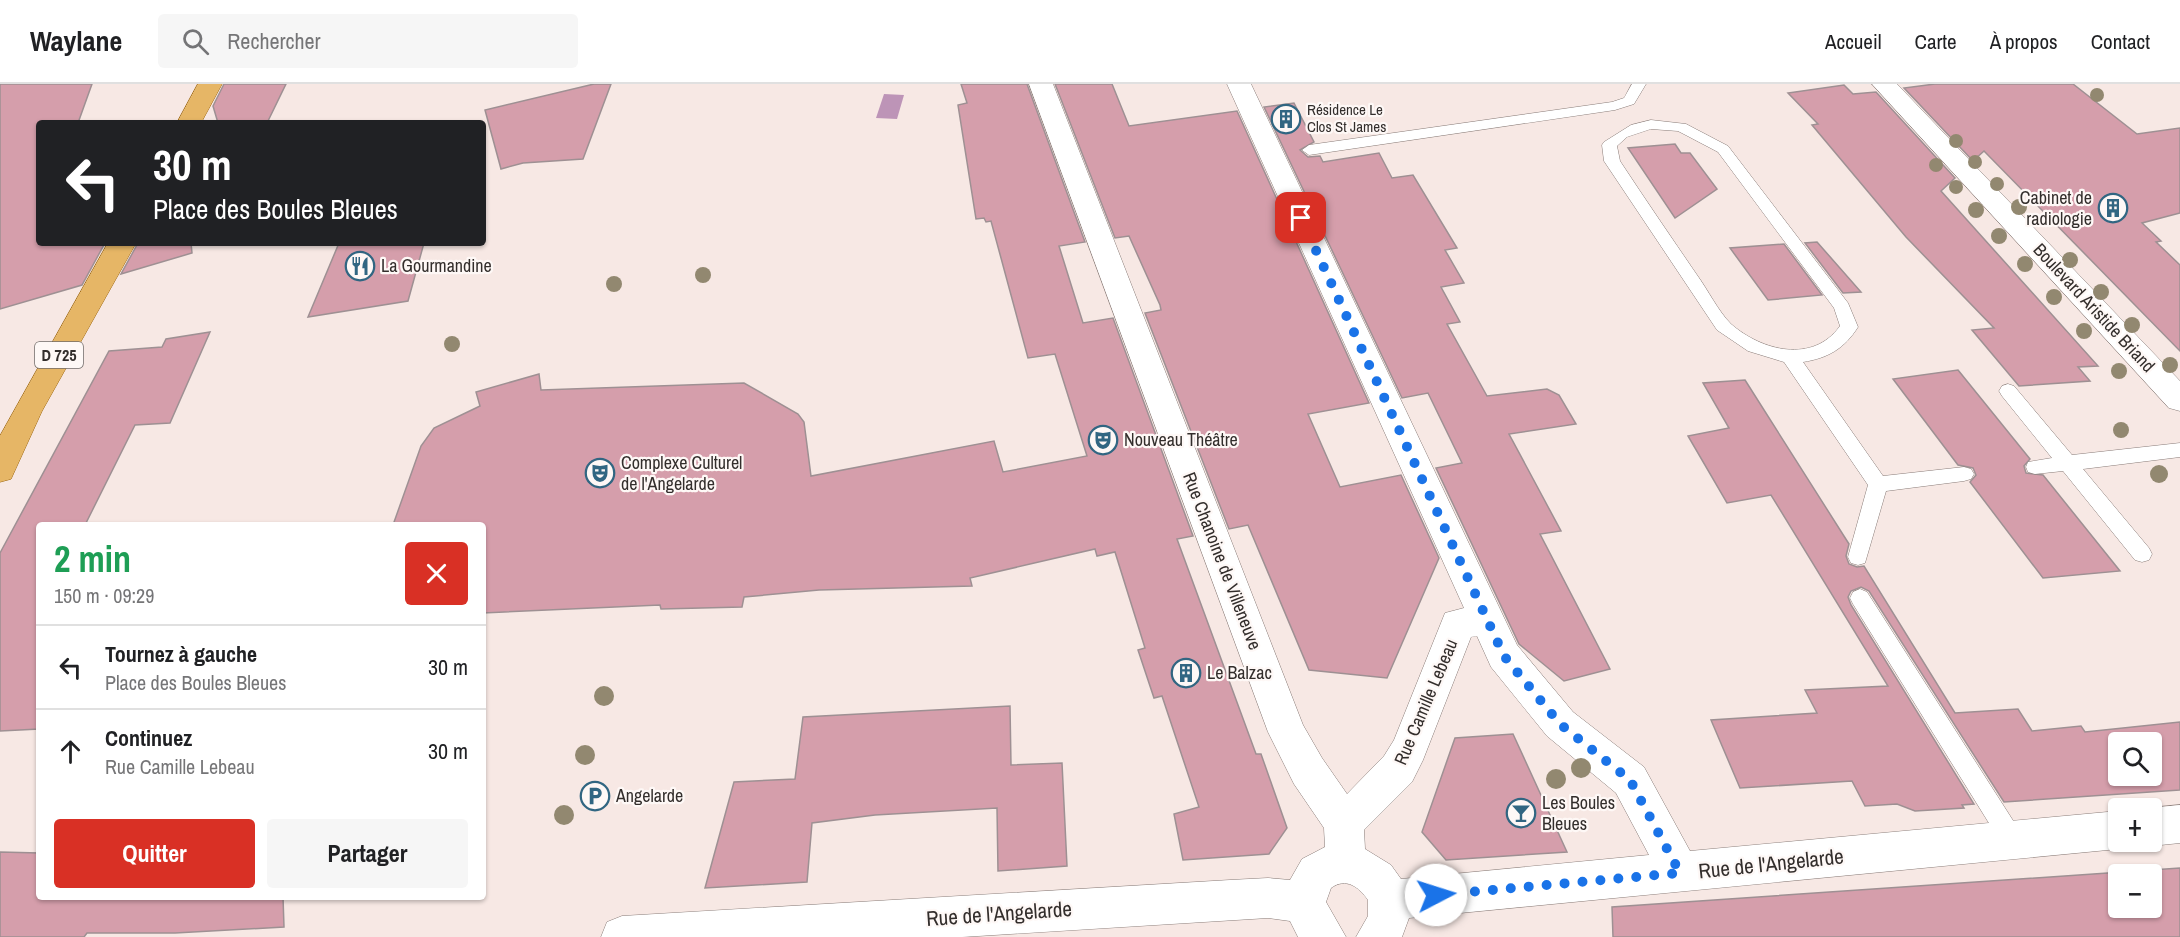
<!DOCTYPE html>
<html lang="fr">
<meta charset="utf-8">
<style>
:root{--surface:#fff;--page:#f6f6f6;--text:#202124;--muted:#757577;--line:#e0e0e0;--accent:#d93025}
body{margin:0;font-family:"Archivo Narrow",sans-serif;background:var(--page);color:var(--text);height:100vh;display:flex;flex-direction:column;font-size:22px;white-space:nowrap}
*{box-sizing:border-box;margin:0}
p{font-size:20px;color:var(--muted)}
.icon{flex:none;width:33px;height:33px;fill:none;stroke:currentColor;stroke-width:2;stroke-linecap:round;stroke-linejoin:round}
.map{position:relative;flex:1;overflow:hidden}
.details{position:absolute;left:36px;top:438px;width:450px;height:378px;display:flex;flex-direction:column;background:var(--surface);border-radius:6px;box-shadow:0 2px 4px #0004}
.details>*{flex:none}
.top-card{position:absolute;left:36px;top:36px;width:450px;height:126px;border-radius:6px;box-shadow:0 2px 4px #0004;background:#202124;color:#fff;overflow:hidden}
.fabs{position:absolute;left:2108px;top:648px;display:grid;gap:12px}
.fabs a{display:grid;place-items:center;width:54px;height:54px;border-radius:6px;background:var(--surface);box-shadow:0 2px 4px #0004;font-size:30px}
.pin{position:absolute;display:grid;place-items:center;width:51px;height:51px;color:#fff;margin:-26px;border-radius:12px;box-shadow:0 3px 9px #0006}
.me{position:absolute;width:66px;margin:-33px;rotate:85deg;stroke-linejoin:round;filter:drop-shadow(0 0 4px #0008)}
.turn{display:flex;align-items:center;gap:21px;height:126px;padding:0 18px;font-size:27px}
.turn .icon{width:78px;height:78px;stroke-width:2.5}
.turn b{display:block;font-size:42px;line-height:51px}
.round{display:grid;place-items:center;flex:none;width:63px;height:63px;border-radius:6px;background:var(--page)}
.summary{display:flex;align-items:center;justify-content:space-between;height:102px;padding:0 18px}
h1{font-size:36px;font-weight:700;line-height:45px;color:#1e9e55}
.action{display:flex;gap:12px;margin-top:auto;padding:12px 18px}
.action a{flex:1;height:69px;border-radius:6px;background:var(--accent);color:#fff;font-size:24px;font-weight:700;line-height:69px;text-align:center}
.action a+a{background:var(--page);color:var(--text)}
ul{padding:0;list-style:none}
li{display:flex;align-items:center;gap:18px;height:84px;padding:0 18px;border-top:2px solid var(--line)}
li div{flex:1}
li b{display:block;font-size:22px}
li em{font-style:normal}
header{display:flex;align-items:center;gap:36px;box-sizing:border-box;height:84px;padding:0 30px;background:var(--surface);border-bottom:2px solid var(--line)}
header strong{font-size:28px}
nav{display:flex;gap:33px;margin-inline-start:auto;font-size:21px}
.search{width:420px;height:54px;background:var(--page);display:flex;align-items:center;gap:15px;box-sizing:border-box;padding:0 21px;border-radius:6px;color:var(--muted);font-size:22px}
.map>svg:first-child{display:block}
</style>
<header>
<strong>Waylane</strong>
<div class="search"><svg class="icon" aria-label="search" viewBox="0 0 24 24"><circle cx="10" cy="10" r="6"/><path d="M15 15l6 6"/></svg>Rechercher</div>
<nav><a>Accueil</a><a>Carte</a><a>À propos</a><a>Contact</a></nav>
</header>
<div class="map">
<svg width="2180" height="853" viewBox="0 0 2180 853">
<rect width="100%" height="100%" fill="#f7e8e4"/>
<!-- water -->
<path fill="#bd94b7" d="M884 10 904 11 897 35 876 34Z"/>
<!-- building -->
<g fill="#d59eab" stroke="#9e9093" stroke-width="1.5" fill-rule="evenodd">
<path d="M0 0H92L78 39H39V159H105L82 201 0 225Z"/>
<path d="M224 0H286L267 39H218L213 22Z"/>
<path d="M594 0H611L583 75 523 79 501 85 485 26Z"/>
<path d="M961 0H1027L1085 158 1059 162 1083 239 1113 234 1193 452 1177 455 1256 670H1261L1287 744 1269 770 1183 776 1174 730 1199 723 1162 612 1154 614 1138 566 1145 564 1115 468 1097 472 1095 465 970 494 972 502 819 506 744 513 742 523 661 525 660 521 483 529V441H393L421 362 434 344 480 322 476 308 539 290 541 306 744 299 798 330 804 338 811 392 994 357 1003 388 1087 372 1055 270 1028 274 991 137 986 138 984 134 976 135 958 21 967 19Z"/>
<path d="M1055 0H1112L1129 42 1237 27 1369 319 1308 330 1340 403 1401 391 1439 474 1387 594 1309 586 1248 441 1229 445 1145 229 1161 226 1160 221 1129 152 1115 154Z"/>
<path d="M1935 0H2073L2137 50 2180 44V129L2142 139 2161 157 2156 158 2180 181V267L1984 67 1973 77 1904 4Z"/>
<path d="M1844 1 1853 10 1876 8 1955 94 1941 107 2098 282 2078 283 2090 297 2019 302 1972 246 1994 244 1906 153 1812 41 1818 40 1788 9Z"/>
<path d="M1294 19 1314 58 1300 66 1308 73 1320 72 1323 78 1379 69 1392 94 1413 91 1457 164 1445 166 1464 199 1441 203 1460 238 1447 240 1487 312 1547 305 1559 311 1576 340 1509 350 1561 447 1540 450 1610 585 1564 597 1519 560 1436 384 1462 379 1428 309 1402 314 1264 23Z"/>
<path d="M1675 60 1681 69H1690L1717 105 1675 134 1628 64Z"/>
<path d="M1817 158 1861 208 1843 209 1805 159Z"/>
<path d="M138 159H191L192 169 121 190Z"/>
<path d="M339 159H424L408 217 308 233Z"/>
<path d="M1784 160 1822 211 1768 216 1730 164Z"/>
<path d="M210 248 170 339 135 341 85 441H39V645L0 647V469L109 267 162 263 166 255Z"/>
<path d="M1958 286 2030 375 2024 382 2026 389 2043 391 2120 487 2043 494 1970 398 1976 391 1973 384 1958 381 1893 295Z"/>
<path d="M1745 296 1849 460 1846 472 1849 480 1857 483 1864 482 1955 629 2018 625 2032 647 2081 642 2085 648 2180 638V706L2004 718 1869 507 1861 503 1851 507 1848 513 1851 521 1974 720 1962 721 1964 724 1915 727 1897 720 1865 722 1852 697 1740 704 1711 636 1817 629 1805 606 1888 602 1771 411 1727 419 1688 352 1729 344 1703 299ZM2118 658H2151V692H2118Z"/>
<path d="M1010 622 1011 681 1062 679 1067 782 998 787 997 724 875 731 812 739 807 798 705 804 734 698 795 695 803 633Z"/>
<path d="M1513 650 1567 768 1446 776 1422 748 1455 654Z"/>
<path d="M0 768 39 769V813H283L284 843 175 849H87L84 853H0Z"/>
<path d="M2180 784V853H1613L1612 823ZM2118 790H2151V824H2118Z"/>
</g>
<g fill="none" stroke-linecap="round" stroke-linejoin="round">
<!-- service casing -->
<g stroke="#897c78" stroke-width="1">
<g id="service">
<path d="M1632 0H1646L1634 20 1615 26 1309 71 1302 66 1309 61 1612 18 1624 14Z"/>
<path d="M1651 36 1686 40 1728 62 1848 219 1858 243C1844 265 1828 274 1803 278L1883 392 1964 383 1971 385 1974 390 1971 395 1964 397 1886 407 1865 479 1858 481 1851 479 1848 473 1868 401 1784 278 1748 267 1717 246 1604 77 1602 61 1604 58 1631 41ZM1651 45 1678 47 1718 68 1834 224 1840 242C1813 280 1762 267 1731 240 1718 227 1708 206 1697 191 1671 153 1645 115 1620 77L1617 62 1627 53Z"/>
<path d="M2008 300 2014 302 2072 371 2180 359V373L2083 385 2149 464 2152 470 2149 476 2142 478 2135 476 2063 387 2035 390 2028 388 2026 383 2028 378 2052 374 2002 312 1999 307 2002 302Z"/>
<path d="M1860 505 1867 508 2021 749 2025 757 2021 765 2013 768 2005 765 1853 520 1850 514 1853 508Z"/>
</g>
</g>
<!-- minor casing -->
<g stroke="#897c78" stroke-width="1">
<g id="minor">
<path d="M1029 0H1053L1303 641 1322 674 1347 710 1384 672 1394 656 1445 529 1464 524 1227 0H1251L1517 561 1573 628 1644 683 1690 767 2118 727V758L2132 759 2118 765 1409 834 1402 853H1356L1368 832V816C1359 803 1346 793 1331 804L1326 818 1346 853H1298L1290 837 1268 834 962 853H601L607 838 622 832 1230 796 1268 794 1290 796 1302 775 1325 763 1324 744 1294 700 1268 648ZM1477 552 1491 583 1547 652 1616 709 1649 771 1401 795 1391 781 1365 765 1364 746 1412 698 1423 676 1471 553Z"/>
<path d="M1872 0H1897L2180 297V327L2169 324Z"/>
<path d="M2180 721V759L2151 762 2140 758H2151L2150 724Z"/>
</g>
</g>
<!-- primary casing -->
<g stroke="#9d670f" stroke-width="1">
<g id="primary">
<path d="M198 0H222L201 39H177Z"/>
<path d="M108 159H136L42 327 11 395 0 398V352Z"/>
</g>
</g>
<!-- service -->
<use href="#service" fill="#fff" fill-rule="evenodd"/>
<!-- minor -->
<use href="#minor" fill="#fff" fill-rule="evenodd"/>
<!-- primary -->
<use href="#primary" fill="#e6b666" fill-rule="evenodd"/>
</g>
<!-- trees -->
<g fill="#928870">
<circle cx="2097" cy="11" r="7"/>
<circle cx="1956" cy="57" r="7"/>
<circle cx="1975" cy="78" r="7"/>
<circle cx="1936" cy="81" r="7"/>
<circle cx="1997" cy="100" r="7"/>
<circle cx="1956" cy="103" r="7"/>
<circle cx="2019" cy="123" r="8"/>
<circle cx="1976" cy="126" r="8"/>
<circle cx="1999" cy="152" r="8"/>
<circle cx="2070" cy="176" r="8"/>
<circle cx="2025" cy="180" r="8"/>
<circle cx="703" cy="191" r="8"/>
<circle cx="614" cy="200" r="8"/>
<circle cx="2101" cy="208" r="8"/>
<circle cx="2054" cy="213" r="8"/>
<circle cx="2132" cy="241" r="8"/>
<circle cx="2084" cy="247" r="8"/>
<circle cx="452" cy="260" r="8"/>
<circle cx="2170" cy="281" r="8"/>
<circle cx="2119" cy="287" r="8"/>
<circle cx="2121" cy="346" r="8"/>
<circle cx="2159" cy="390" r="9"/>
<circle cx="604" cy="612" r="10"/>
<circle cx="585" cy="671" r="10"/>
<circle cx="1581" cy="684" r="10"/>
<circle cx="1556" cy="695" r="10"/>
<circle cx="564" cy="731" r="10"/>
</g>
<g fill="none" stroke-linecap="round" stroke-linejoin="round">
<!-- route -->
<path stroke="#1a73e8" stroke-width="10" stroke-dasharray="0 18" d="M1301 134 1504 572 1560 640 1630 696 1680 789 1436 811"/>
</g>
<!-- icons -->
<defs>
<g id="building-ring" transform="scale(1.5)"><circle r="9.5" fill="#fef8f6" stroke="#316682" stroke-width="1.5"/><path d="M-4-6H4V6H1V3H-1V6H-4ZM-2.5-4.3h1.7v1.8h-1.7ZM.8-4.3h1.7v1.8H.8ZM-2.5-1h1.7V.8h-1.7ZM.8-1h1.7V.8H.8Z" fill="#316682"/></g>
<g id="restaurant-ring" transform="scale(1.5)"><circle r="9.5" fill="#fef8f6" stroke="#316682" stroke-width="1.5"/><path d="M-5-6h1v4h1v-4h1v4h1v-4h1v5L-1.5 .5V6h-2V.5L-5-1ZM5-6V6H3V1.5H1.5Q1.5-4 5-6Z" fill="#316682"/></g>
<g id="theatre-ring" transform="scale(1.5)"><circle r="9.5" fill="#fef8f6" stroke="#316682" stroke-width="1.5"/><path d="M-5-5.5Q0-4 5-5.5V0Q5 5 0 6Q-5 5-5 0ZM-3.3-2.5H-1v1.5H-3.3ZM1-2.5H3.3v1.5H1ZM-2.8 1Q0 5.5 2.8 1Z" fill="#316682"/></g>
<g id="parking-ring" transform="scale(1.5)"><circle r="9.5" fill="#fef8f6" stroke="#316682" stroke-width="1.5"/><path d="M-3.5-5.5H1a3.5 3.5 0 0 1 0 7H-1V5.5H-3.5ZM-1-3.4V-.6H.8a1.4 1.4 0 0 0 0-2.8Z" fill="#316682"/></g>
<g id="bar-ring" transform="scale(1.5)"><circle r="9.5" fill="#fef8f6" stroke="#316682" stroke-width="1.5"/><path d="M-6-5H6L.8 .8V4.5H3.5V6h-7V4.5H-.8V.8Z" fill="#316682"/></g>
</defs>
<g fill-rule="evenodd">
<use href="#building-ring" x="1286" y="35"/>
<use href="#building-ring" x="2113" y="124"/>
<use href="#restaurant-ring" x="360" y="182"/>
<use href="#theatre-ring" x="1103" y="356"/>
<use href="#theatre-ring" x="600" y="389"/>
<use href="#building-ring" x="1186" y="589"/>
<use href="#parking-ring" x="595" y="712"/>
<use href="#bar-ring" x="1521" y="729"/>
</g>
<g text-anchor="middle" stroke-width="4.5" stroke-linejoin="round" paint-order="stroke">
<!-- far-poi labels -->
<g font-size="15" fill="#332e2c" stroke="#fef8f6" text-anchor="start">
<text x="1307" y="31">Résidence Le<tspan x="1307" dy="17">Clos St James</tspan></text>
</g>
<!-- shield labels -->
<rect fill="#fef8f6" stroke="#706b69" stroke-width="1.5" x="35" y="258" width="48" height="26" rx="4.5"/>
<g font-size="16" font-weight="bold" fill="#332e2c">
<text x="59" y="277">D 725</text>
</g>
<!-- poi labels -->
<g font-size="18" fill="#332e2c" stroke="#fef8f6" text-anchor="start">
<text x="2092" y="120" text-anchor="end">Cabinet de<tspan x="2092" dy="21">radiologie</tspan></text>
<text x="381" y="188">La Gourmandine</text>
<text x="1124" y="362">Nouveau Théâtre</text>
<text x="621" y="385">Complexe Culturel<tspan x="621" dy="21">de l'Angelarde</tspan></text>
<text x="1207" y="595">Le Balzac</text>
<text x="616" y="718">Angelarde</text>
<text x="1542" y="725">Les Boules<tspan x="1542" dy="21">Bleues</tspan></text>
</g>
<!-- street labels -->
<g font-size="18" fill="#332e2c" stroke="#fef8f6">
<text transform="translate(2094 224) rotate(47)" y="6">Boulevard Aristide Briand</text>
<text transform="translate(1222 477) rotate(69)" y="6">Rue Chanoine de Villeneuve</text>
<text transform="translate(1426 618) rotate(-67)" y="6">Rue Camille Lebeau</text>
</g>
<!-- near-street labels -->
<g font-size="21" fill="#332e2c" stroke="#fef8f6">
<text transform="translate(1771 780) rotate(-6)" y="7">Rue de l'Angelarde</text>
<text transform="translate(999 830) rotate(-4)" y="7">Rue de l'Angelarde</text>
</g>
</g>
</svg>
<div class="fabs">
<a><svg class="icon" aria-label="search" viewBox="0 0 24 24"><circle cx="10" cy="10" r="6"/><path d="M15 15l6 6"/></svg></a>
<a>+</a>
<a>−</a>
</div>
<div class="pin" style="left:1301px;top:134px;background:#d93025"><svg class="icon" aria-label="arrive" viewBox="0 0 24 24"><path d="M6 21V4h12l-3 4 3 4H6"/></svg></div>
<svg class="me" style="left:1436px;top:811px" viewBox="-20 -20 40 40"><circle r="19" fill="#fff"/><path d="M0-13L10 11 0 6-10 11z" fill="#1a73e8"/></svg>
<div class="top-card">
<div class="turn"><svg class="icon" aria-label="left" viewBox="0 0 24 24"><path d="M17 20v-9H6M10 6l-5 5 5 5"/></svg><div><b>30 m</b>Place des Boules Bleues</div></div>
</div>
<section class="details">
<div class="summary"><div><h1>2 min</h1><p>150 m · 09:29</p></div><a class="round" style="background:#d93025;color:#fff"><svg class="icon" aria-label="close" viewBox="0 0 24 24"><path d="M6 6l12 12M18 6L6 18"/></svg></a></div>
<ul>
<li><svg class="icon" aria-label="left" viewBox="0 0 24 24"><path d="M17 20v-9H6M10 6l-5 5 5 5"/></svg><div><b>Tournez à gauche</b><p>Place des Boules Bleues</p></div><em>30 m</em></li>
<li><svg class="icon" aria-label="ahead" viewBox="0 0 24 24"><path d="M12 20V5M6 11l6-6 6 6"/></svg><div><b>Continuez</b><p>Rue Camille Lebeau</p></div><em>30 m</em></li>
</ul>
<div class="action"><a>Quitter</a><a>Partager</a></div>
</section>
</div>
